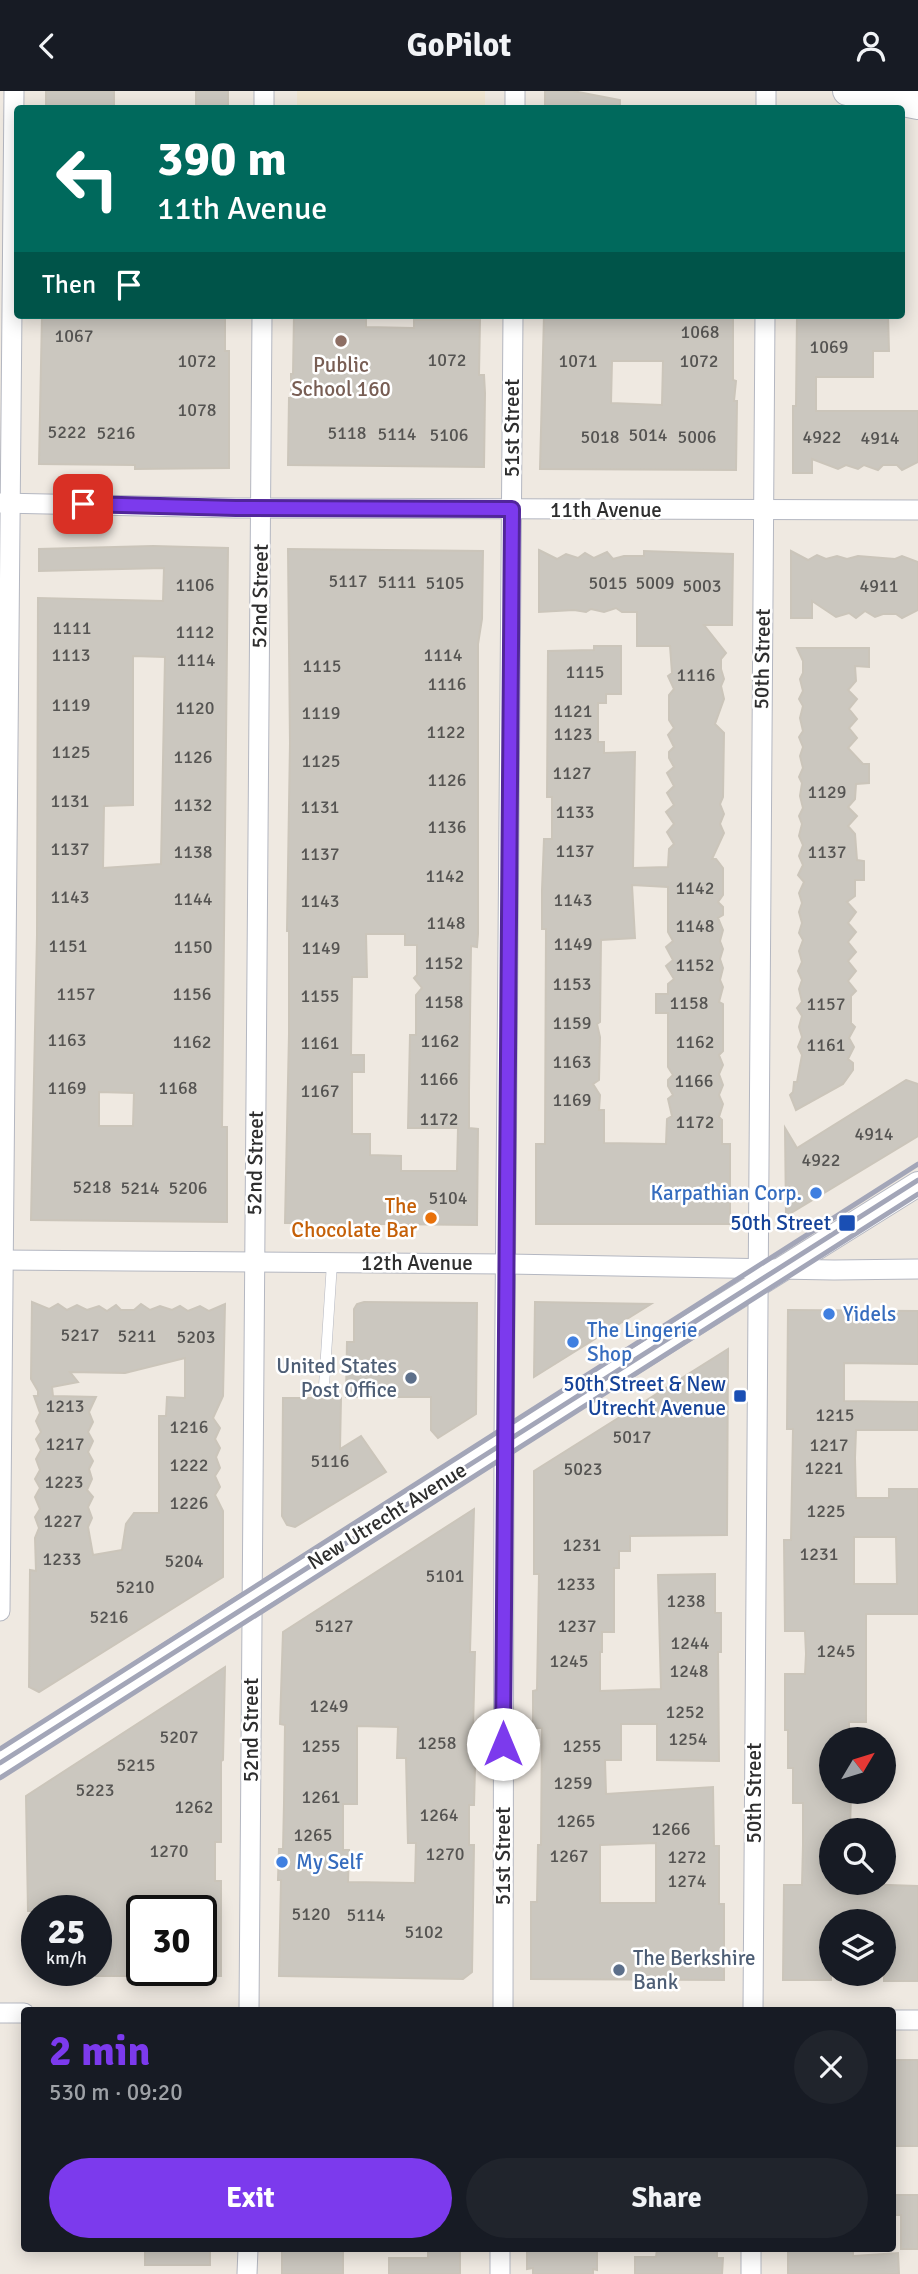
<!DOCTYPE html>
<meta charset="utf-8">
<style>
:root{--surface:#171b24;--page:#20242c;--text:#f1f3f6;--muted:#9ea1a6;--accent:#7c3aed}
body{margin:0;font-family:Signika,sans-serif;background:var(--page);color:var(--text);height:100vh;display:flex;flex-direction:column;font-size:26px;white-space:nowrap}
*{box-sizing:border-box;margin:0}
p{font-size:23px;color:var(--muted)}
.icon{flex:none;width:38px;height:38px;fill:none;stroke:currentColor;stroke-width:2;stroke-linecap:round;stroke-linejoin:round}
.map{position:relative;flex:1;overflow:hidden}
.drawer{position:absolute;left:21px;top:1916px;width:875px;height:245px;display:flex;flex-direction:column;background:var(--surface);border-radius:7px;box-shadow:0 4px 18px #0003}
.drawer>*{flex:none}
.hud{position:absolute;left:14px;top:14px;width:891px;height:214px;border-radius:7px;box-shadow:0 4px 18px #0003;background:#00695c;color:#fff;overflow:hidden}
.needle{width:46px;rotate:52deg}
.controls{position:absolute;left:819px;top:1636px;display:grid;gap:14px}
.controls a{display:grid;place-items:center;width:77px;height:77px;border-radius:50%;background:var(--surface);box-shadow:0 4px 18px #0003;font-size:35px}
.speed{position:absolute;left:21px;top:1804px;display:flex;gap:14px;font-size:35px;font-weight:700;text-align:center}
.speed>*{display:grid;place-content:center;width:91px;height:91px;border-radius:50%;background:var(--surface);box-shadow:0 4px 18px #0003;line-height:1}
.speed small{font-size:18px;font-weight:400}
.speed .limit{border:4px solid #111;border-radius:10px;background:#fff;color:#111}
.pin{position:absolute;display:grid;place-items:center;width:60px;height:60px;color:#fff;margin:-30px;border-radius:14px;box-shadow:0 4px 10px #0006}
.me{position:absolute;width:77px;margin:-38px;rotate:0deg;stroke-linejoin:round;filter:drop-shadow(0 0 5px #0008)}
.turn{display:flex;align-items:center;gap:24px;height:147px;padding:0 28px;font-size:32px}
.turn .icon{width:91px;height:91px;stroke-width:2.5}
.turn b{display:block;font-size:49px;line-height:60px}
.then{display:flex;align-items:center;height:66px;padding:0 28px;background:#0003;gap:14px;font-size:26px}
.round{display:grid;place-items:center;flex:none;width:74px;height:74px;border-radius:37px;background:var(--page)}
.head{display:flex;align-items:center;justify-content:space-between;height:119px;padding:0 28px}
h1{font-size:42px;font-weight:800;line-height:52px;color:var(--accent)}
.button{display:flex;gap:14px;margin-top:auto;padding:14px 28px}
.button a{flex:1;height:80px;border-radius:42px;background:var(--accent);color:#fff;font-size:28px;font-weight:800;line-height:80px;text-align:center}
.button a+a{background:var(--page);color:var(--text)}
header{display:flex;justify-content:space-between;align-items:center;height:91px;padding:0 28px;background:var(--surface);font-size:32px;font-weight:800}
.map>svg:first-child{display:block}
</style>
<header><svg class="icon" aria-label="back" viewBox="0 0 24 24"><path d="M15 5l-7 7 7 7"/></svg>GoPilot<svg class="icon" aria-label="person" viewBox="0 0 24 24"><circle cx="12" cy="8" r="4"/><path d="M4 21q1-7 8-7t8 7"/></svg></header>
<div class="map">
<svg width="918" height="2183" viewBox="0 0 918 2183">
<rect width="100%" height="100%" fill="#efe9e1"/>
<!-- education -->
<rect fill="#f0e6d1" x="297" y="0" width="188" height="17"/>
<!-- building -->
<g fill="#cbc7bf" stroke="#cbc5ba" stroke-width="2" fill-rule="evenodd">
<rect x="46" y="0" width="68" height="18"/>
<rect x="196" y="0" width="32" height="18"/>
<path d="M545 0H573L620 9V18H545Z"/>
<path d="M42 224H225V260H229V377L135 378V374L39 373Z"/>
<path d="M294 224H366V236L414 237V229H480L479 284H484L485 302 484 376 288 374 289 307H291V283H293Z"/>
<path d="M544 224H733V289L736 290 734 310H737L736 379 540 378ZM612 270H663L662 314 611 312Z"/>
<path d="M797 224H888L889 260H873V286H816V320H918V371L902 379 897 374H883L878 379 864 374 858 378 846 374 838 378 812 368V382H793V315H796Z"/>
<path d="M153 455 228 457 222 1036H227V1131L31 1129 37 844 38 507 163 510 164 477 39 480V458ZM133 565 165 566 161 773 103 777 104 715 133 714ZM99 1001 134 1002 133 1035H99Z"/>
<path d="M288 458 483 460 482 528 478 553V843L477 856 471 855 469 999V1037L478 1038 477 1134 285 1132 289 943V840H287L290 652ZM366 843H405V854H417V884L414 887 422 897 416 904V944H410L408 1037H458L457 1080H401V1065L370 1064V1043H352V981H364V964H351L352 886H367Z"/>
<path d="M539 459 557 468 566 463 578 467 585 462 594 467 607 461 613 468 624 465H644V460L733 463 732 534H704L726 562 721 568V578L724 588 721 595 724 608 715 633 724 642 723 706 720 713 724 723 720 733 724 742 712 768H716L723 777V804L718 811 723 816V824L718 827 723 839 720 850 723 858 720 868 723 877 720 889 723 896 719 911 723 913V960L719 964 723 974 719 983 723 994 719 1004 723 1013 719 1026 722 1029V1053H730V1133H536V1053H545L546 838H542V799L544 748H552V706H547L548 560 594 559V555H621V603H606V612H598V651H604V662L635 661 633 777 668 776 669 758 674 753 667 741 674 733 666 721 674 714 667 702 674 695 667 682 674 676 669 667V661L674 656 668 644 674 637 669 629V604L674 598 668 585 672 582 670 555H637V521H622L616 517 604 521 591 518 586 521 574 519 539 521ZM632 794 668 796V841L673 850 666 856 673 869 666 875 674 888 668 893V903H656V922H668V976L673 984 668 989V995L673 1004 668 1008 672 1025 667 1028 666 1053 604 1052V1019H599L600 1004 593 993 599 989 600 946 597 933 600 931 601 849 635 847Z"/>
<path d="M791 460 808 469 817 464 826 468 837 465 847 468 858 465 895 468 902 465 918 471V519L902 527 896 523H883L875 526 865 520 856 527 849 522 836 526 812 510V527H791Z"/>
<path d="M797 557H869V576L855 575 856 590 848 599 857 608 849 618 857 628 849 637 857 647 848 657 863 673H869V692L856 693 855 708 848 716 857 725 848 735 855 743 857 769 864 770V789H855V805L847 811 856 821 848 832 856 841 848 851 856 861 848 870 856 880 848 890 856 900 851 905V932L855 936 849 947 854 956 848 968 853 972V979L843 993 796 1019 790 1004 793 1001 794 991H797L802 964 798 956 802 946 799 936 802 925 797 917 802 911 799 898 802 889 798 880 802 871 799 860 803 849 799 842 802 832 799 821 802 812 799 802 804 791 798 784 803 774 799 765 803 754 799 745 802 733 799 725 803 717 800 705 802 692 799 686 803 677 800 665 803 656 799 646 803 640 800 627 803 615 799 608 803 600 800 588 803 582V570Z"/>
<path d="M906 989 918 993V1045L786 1125 785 1037 797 1057Z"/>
<path d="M32 1211 49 1218 58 1213 67 1219 77 1214 87 1219 99 1215 107 1220 116 1214 121 1219H134L141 1213 150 1219 160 1215 172 1219 180 1215 188 1220 200 1215 209 1220 225 1213 223 1305 213 1327 220 1337 215 1348 220 1357 216 1366 220 1377 215 1385 220 1396 215 1404 223 1420V1486L39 1601 29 1596 30 1479 36 1480 35 1447 39 1437 35 1426 40 1418 35 1406 40 1397 35 1388 40 1379 36 1368 41 1359 36 1348 41 1341 36 1330 40 1322 34 1305H38V1300L31 1288ZM185 1267V1307L167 1306 166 1325H159V1422H134L126 1433 122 1459 93 1464 88 1436 92 1427 88 1416 93 1406 87 1399 92 1388 89 1378 93 1370 88 1361 93 1350 88 1341 93 1331 89 1321 96 1306 53 1305 52 1296 78 1291 70 1281 125 1282Z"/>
<path d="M364 1211 477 1212 476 1323 438 1347 431 1339V1306H346L347 1251H354V1218L357 1213Z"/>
<path d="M535 1211 651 1213 534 1286Z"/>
<path d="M788 1219 918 1220V1273L844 1272V1310L918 1311V1339H856L855 1367 856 1407H889V1398H918V1523H866V1631H849V1648H831V1701H851L850 1740H831V1792L918 1795V1890H884V1830H831V1889H783L784 1794H802L803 1754V1712H793V1677H788V1639H785V1583H805L806 1563 805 1540H785L784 1449H791L793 1338H787ZM854 1446H896L897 1493H854Z"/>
<path d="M728 1258 727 1444 630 1445V1460H619V1477H614V1541H602V1561H600V1600L661 1598 658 1484 715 1483V1522H721V1561H718L719 1670 657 1669V1633H621V1669H605L606 1703 713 1696 714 1755H719V1813H724V1889L531 1888V1811H537L538 1754H541L542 1637H533V1600L537 1599 539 1483H534V1380ZM656 1752V1812H600V1754Z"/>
<path d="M283 1307H341L340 1358 361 1345 386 1381 295 1436 287 1434 282 1425Z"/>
<path d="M474 1418 470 1561H475L473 1638H476L474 1714H469V1754H474L472 1881 463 1888 279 1885 281 1789H278L279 1758H283L284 1712 285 1634 280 1633 283 1541ZM357 1635 398 1636 397 1667H406L408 1752H416L415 1792 348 1791 349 1759H343V1713H357Z"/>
<path d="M225 1576 223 1669 221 1670V1751H215V1790H221V1885H201V1820H142V1885H96V1820H28L26 1705Z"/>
<rect x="892" y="1969" width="26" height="86"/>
<path d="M892 2104H918V2158H901V2124H892Z"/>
<rect x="145" y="2158" width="65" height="16"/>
<rect x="282" y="2158" width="61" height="25"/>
<path d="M428 2158H460V2183H389V2167H428Z"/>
<path d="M527 2158H597V2179L593 2178V2183H533V2177L527 2178Z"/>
<path d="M657 2158H717V2167H723L722 2183H635V2166H656Z"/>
<path d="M788 2158H853V2165L898 2162 899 2183H788Z"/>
</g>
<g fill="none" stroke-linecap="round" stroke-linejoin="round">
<!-- service casing -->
<g stroke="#b4b7c1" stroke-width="11">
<path id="service" d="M324 1295 332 1172"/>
</g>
<!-- minor casing -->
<g stroke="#b4b7c1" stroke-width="21">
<g id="minor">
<path d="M766 0V18"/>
<path d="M264 18V0"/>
<path d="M515 18V0"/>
<path d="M0 412 236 417 918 419"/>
<path d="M0 1169 505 1173 834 1179 918 1178"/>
<path d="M0 1520 14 0"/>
<path d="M249 1920 262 224"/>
<path d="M503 1920 504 1352 513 224"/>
<path d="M753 1920 765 224"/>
<path d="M0 1922H24"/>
<path d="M892 1929H918"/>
<path d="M247 2183 248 2158"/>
<path d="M500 2183V2158"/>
<path d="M751 2183V2158"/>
</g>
</g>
<!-- tertiary casing -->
<g stroke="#b4b7c1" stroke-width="26">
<path id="tertiary" d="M0 1672 252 1510 918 1093"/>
</g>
<!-- secondary casing -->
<g stroke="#b4b7c1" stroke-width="30">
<path id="secondary" d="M847 0 918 14"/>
</g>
<!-- service -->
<use href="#service" stroke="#fff" stroke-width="10"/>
<!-- minor -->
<use href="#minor" stroke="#fff" stroke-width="19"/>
<!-- tertiary -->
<use href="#tertiary" stroke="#fff" stroke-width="24"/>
<!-- secondary -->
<use href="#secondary" stroke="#fff" stroke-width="28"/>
<!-- rail -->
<g stroke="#a3a6b8" stroke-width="5">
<path d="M0 1658 918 1073"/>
<path d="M0 1672 918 1089"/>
<path d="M0 1687 918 1103"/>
</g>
</g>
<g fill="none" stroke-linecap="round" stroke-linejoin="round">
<!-- route casing -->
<g stroke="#51269a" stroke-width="18">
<path id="route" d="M83 413 236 417 512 418 503 1653"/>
</g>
<!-- route -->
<use href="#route" stroke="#7c3aed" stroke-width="12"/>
</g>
<!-- markers -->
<circle fill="#8d6e63" stroke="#fff" stroke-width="2.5" cx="341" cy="250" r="7"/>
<g fill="#3f7fe0" stroke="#fff" stroke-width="2.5">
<circle cx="816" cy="1102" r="7"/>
<circle cx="829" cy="1223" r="7"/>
<circle cx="573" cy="1251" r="7"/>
<circle cx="282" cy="1771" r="7"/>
</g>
<circle fill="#e8710a" stroke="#fff" stroke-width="2.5" cx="431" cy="1127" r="7"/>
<g fill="#1a4fb4" stroke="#fff" stroke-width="2.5">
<rect x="838" y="1123" width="18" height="18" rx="3.5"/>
<rect x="733" y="1298" width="14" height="14" rx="3.5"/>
</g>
<g fill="#5c6f8a" stroke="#fff" stroke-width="2.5">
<circle cx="411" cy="1287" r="7"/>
<circle cx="619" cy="1879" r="7"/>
</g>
<g text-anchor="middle" stroke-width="5" stroke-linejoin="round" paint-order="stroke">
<!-- number labels -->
<g font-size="18" fill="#555452">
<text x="700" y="247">1068</text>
<text x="74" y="251">1067</text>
<text x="829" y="262">1069</text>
<text x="447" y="275">1072</text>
<text x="197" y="276">1072</text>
<text x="578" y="276">1071</text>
<text x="699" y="276">1072</text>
<text x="197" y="325">1078</text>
<text x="67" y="347">5222</text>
<text x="116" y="348">5216</text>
<text x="347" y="348">5118</text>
<text x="397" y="349">5114</text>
<text x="449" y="350">5106</text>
<text x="648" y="350">5014</text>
<text x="600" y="352">5018</text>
<text x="697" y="352">5006</text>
<text x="822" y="352">4922</text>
<text x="880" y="353">4914</text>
<text x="348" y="496">5117</text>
<text x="397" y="497">5111</text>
<text x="445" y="498">5105</text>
<text x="608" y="498">5015</text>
<text x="655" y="498">5009</text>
<text x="195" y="500">1106</text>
<text x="702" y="501">5003</text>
<text x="879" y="501">4911</text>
<text x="72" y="543">1111</text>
<text x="195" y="547">1112</text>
<text x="71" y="570">1113</text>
<text x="443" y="570">1114</text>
<text x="196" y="575">1114</text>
<text x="322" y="581">1115</text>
<text x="585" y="587">1115</text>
<text x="696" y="590">1116</text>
<text x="447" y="599">1116</text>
<text x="71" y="620">1119</text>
<text x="195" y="623">1120</text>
<text x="573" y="626">1121</text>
<text x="321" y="628">1119</text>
<text x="446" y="647">1122</text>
<text x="573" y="649">1123</text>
<text x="71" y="667">1125</text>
<text x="193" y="672">1126</text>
<text x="321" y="676">1125</text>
<text x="572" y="688">1127</text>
<text x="447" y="695">1126</text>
<text x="827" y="707">1129</text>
<text x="70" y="716">1131</text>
<text x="193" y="720">1132</text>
<text x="320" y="722">1131</text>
<text x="575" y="727">1133</text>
<text x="447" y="742">1136</text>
<text x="70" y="764">1137</text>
<text x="575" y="766">1137</text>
<text x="193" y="767">1138</text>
<text x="827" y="767">1137</text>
<text x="320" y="769">1137</text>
<text x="445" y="791">1142</text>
<text x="695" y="803">1142</text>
<text x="70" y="812">1143</text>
<text x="193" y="814">1144</text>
<text x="573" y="815">1143</text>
<text x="320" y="816">1143</text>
<text x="446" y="838">1148</text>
<text x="695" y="841">1148</text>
<text x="573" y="859">1149</text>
<text x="68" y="861">1151</text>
<text x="193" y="862">1150</text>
<text x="321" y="863">1149</text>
<text x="444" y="878">1152</text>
<text x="695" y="880">1152</text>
<text x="572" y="899">1153</text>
<text x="76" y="909">1157</text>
<text x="192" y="909">1156</text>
<text x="320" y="911">1155</text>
<text x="444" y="917">1158</text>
<text x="689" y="918">1158</text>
<text x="826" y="919">1157</text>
<text x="572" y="938">1159</text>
<text x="67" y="955">1163</text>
<text x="440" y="956">1162</text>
<text x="192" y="957">1162</text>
<text x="695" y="957">1162</text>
<text x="320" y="958">1161</text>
<text x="826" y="960">1161</text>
<text x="572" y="977">1163</text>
<text x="439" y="994">1166</text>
<text x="694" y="996">1166</text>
<text x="67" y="1003">1169</text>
<text x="178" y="1003">1168</text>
<text x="320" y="1006">1167</text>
<text x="572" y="1015">1169</text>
<text x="439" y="1034">1172</text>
<text x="695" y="1037">1172</text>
<text x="874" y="1049">4914</text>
<text x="821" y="1075">4922</text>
<text x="92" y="1102">5218</text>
<text x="140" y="1103">5214</text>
<text x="188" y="1103">5206</text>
<text x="448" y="1113">5104</text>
<text x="80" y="1250">5217</text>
<text x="137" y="1251">5211</text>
<text x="196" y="1252">5203</text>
<text x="65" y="1321">1213</text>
<text x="835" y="1330">1215</text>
<text x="189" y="1342">1216</text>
<text x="632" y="1352">5017</text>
<text x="65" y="1359">1217</text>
<text x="829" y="1360">1217</text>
<text x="330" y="1376">5116</text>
<text x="189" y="1380">1222</text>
<text x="824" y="1383">1221</text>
<text x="583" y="1384">5023</text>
<text x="64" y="1397">1223</text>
<text x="189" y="1418">1226</text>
<text x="826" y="1426">1225</text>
<text x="63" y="1436">1227</text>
<text x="582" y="1460">1231</text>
<text x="819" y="1469">1231</text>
<text x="62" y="1474">1233</text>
<text x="184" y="1476">5204</text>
<text x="445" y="1491">5101</text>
<text x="576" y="1499">1233</text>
<text x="135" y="1502">5210</text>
<text x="686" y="1516">1238</text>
<text x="109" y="1532">5216</text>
<text x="334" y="1541">5127</text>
<text x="577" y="1541">1237</text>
<text x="690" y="1558">1244</text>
<text x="836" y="1566">1245</text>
<text x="569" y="1576">1245</text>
<text x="689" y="1586">1248</text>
<text x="329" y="1621">1249</text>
<text x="685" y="1627">1252</text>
<text x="179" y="1652">5207</text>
<text x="688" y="1654">1254</text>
<text x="437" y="1658">1258</text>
<text x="321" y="1661">1255</text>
<text x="582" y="1661">1255</text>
<text x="136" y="1680">5215</text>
<text x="573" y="1698">1259</text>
<text x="95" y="1705">5223</text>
<text x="321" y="1712">1261</text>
<text x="194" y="1722">1262</text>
<text x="439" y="1730">1264</text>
<text x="576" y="1736">1265</text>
<text x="671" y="1744">1266</text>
<text x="313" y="1750">1265</text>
<text x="169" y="1766">1270</text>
<text x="445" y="1769">1270</text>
<text x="569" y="1771">1267</text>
<text x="687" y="1772">1272</text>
<text x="687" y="1796">1274</text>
<text x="311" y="1829">5120</text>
<text x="366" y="1830">5114</text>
<text x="424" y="1847">5102</text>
</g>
<!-- education labels -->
<g font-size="21" fill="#785e54" stroke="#fff">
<text x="341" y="281">Public<tspan x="341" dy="24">School 160</tspan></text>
</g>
<!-- street labels -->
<g font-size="21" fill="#2e2e2e" stroke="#fff">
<text transform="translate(512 337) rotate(-90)" y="7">51st Street</text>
<text x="606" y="426">11th Avenue</text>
<text transform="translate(260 505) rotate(-89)" y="7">52nd Street</text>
<text transform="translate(762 568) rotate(-89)" y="7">50th Street</text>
<text transform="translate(255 1072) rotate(-89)" y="7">52nd Street</text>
<text x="417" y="1179">12th Avenue</text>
<text transform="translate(387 1425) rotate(-32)" y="7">New Utrecht Avenue</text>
<text transform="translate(251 1639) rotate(-90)" y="7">52nd Street</text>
<text transform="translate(754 1702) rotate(-90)" y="7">50th Street</text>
<text transform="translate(503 1765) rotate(-90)" y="7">51st Street</text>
</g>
<!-- shop labels -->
<g font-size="21" fill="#366cbe" stroke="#fff" text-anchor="start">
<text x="802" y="1109" text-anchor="end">Karpathian Corp.</text>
<text x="843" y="1230">Yidels</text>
<text x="587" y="1246">The Lingerie<tspan x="587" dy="24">Shop</tspan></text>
<text x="296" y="1778">My Self</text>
</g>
<!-- food labels -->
<g font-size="21" fill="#c56008" stroke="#fff" text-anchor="end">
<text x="417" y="1122">The<tspan x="417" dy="24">Chocolate Bar</tspan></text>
</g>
<!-- transit labels -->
<g font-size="21" fill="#164399" stroke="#fff" text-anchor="end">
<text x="831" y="1139">50th Street</text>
<text x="726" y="1300">50th Street &amp; New<tspan x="726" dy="24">Utrecht Avenue</tspan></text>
</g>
<!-- service labels -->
<g font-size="21" fill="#4e5e75" stroke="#fff" text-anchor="end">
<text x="397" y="1282">United States<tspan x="397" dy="24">Post Office</tspan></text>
<text x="633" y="1874" text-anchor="start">The Berkshire<tspan x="633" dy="24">Bank</tspan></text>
</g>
</g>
</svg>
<div class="controls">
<a><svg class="needle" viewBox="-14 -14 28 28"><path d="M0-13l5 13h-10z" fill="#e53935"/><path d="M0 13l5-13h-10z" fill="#9ea1a6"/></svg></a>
<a><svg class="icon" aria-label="search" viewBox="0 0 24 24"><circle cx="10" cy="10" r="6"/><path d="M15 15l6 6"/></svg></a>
<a><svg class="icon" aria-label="layers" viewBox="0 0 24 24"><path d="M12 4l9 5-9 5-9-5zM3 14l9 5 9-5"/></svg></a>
</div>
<div class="speed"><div>25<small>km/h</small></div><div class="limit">30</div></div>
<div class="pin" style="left:83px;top:413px;background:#d93025"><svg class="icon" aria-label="arrive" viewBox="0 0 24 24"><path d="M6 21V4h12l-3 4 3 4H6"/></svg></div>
<svg class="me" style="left:503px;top:1653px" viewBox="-20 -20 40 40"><circle r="19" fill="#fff"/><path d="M0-13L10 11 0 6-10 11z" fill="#7c3aed"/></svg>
<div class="hud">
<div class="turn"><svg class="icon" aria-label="left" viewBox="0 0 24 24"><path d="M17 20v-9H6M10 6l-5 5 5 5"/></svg><div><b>390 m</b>11th Avenue</div></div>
<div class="then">Then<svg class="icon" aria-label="arrive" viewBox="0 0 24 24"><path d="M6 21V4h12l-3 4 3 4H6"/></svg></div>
</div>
<section class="drawer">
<div class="head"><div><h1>2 min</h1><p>530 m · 09:20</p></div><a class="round"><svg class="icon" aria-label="close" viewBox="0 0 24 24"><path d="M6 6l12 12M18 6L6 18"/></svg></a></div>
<div class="button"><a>Exit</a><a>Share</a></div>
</section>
</div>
